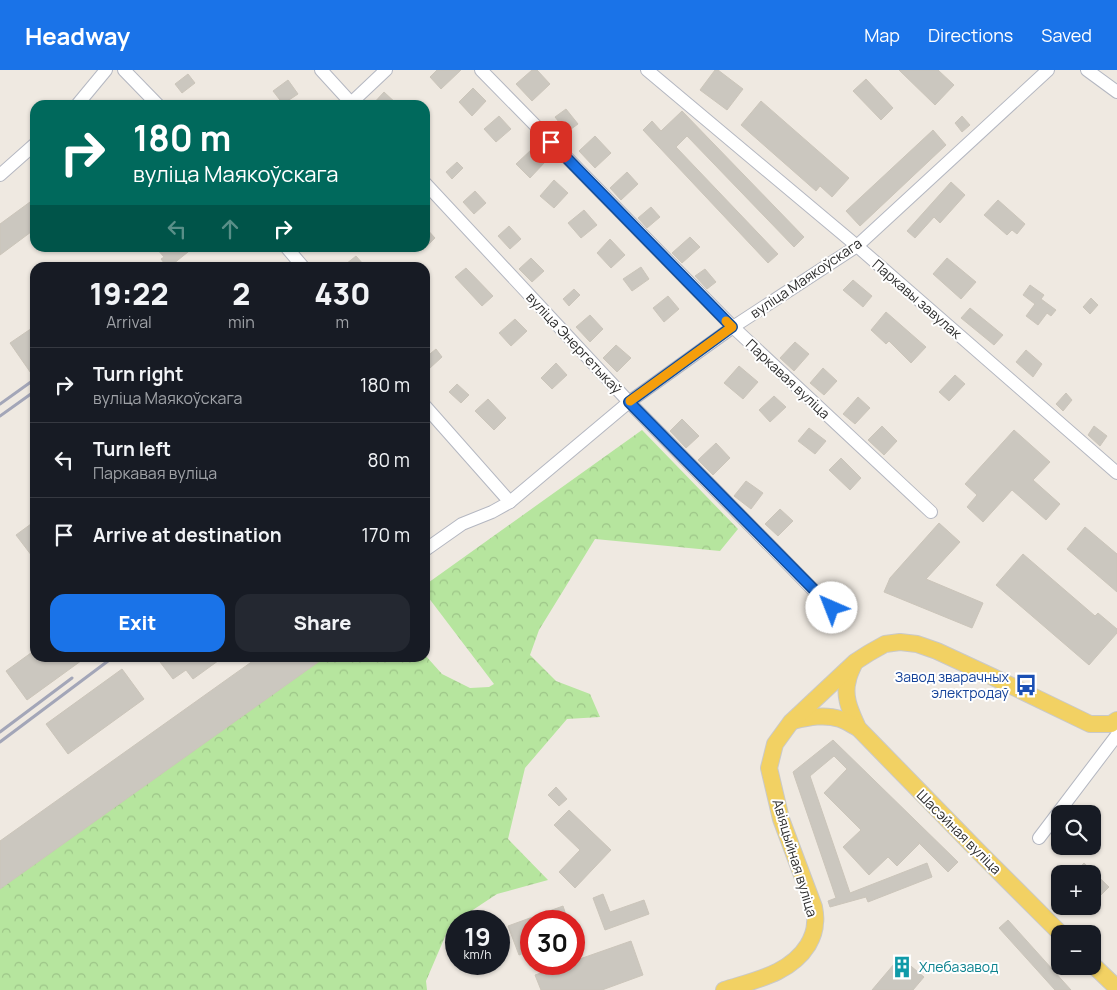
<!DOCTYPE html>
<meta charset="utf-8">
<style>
:root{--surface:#171b24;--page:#242831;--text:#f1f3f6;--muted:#9ea1a6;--line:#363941;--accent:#1a73e8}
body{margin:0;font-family:Manrope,sans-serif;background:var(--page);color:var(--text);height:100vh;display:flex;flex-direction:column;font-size:19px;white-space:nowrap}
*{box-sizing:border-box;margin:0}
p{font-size:16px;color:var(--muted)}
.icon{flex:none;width:28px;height:28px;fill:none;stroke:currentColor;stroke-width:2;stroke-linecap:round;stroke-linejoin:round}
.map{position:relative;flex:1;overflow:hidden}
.panel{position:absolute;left:30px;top:192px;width:400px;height:400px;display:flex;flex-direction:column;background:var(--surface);border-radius:15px;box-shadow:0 1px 4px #0004}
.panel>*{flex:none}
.banner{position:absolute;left:30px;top:30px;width:400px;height:152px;border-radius:15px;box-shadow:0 1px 4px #0004;background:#00695c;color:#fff;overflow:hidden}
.controls{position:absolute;left:1051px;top:735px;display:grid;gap:10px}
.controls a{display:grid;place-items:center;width:50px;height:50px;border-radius:10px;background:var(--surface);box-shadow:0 1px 4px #0004;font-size:25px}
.speed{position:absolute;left:445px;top:840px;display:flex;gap:10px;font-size:25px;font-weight:700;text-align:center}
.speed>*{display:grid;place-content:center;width:65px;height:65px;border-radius:50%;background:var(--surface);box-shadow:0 1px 4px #0004;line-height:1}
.speed small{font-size:12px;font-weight:400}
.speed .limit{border:8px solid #d22;background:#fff;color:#111}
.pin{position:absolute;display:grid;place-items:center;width:42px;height:42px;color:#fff;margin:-21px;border-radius:10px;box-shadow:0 2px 8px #0006}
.me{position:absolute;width:55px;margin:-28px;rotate:316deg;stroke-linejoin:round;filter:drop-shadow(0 0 4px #0008)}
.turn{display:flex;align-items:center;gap:18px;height:105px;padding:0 20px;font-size:22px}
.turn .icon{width:65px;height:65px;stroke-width:2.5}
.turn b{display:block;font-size:35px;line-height:42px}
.lanes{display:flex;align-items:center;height:48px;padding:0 20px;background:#0003;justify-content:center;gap:25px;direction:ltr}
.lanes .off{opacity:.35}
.eta{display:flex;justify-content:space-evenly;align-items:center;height:85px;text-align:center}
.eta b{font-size:30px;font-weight:800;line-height:35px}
.primary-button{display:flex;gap:10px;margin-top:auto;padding:10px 20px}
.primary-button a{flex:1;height:58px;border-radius:15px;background:var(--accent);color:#fff;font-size:20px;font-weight:800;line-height:58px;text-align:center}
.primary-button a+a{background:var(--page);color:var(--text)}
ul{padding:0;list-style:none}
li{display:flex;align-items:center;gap:15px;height:75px;padding:0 20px;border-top:1px solid var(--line)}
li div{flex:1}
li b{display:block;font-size:19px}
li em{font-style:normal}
header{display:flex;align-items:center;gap:30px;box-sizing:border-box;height:70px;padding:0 25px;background:var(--accent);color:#fff}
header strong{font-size:24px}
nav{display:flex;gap:28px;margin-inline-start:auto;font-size:18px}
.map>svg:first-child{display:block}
</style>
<header>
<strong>Headway</strong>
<nav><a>Map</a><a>Directions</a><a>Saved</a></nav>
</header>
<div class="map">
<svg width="1117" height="920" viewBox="0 0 1117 920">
<defs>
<pattern id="forest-crowns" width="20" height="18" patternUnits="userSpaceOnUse" patternTransform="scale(1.25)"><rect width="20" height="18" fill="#b6e59e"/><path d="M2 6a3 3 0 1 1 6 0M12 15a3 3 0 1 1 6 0" fill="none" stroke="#9dc588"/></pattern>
</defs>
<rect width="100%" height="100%" fill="#efe9e1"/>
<!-- forest -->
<path fill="url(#forest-crowns)" d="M642 360 738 459 720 481 595 469 539 560 530 585 556 611 590 624 600 647 567 649 525 698 508 769 548 810 497 824 450 855 426 911 427 920H0V812L310 588H425V585L442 604 470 618 489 617 494 614 425 523V515Z"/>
<!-- building -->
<g fill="#cbc7bf" stroke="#cbc5ba">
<path d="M437 0H461L441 19 430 7Z"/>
<path d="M532 0H537L550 14 532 31 516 14Z"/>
<path d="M715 0H718L743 19 727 40 700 20Z"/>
<path d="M899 0H938L954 15 935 35Z"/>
<path d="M188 4 195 13 182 23 175 14Z"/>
<path d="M866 9 893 38 881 50 853 21Z"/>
<path d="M288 10 298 24 283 34 273 21Z"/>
<path d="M473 18 486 31 472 46 459 32Z"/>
<path d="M384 22 398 35H372Z"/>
<path d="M761 31 849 108 832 127 820 116 816 121 741 55Z"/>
<path d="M566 39 578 54 567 62 555 47Z"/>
<path d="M682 41 804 167 794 177 687 66 676 77 778 184 768 193 643 60 652 51 661 61Z"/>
<path d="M499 46 511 59 496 72 484 59Z"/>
<path d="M962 46 970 55 962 62 955 53Z"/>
<path d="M933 60 946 75 860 156 846 141Z"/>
<path d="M595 66 611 83 595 98 579 81Z"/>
<path d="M532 79 545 92 530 108 516 94Z"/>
<path d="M457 92 463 98 452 109 446 102Z"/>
<path d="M627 102 638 114 621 130 610 118Z"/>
<path d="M554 110 568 123 554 138 540 126Z"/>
<path d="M951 112 965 125 940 153 934 147 915 168 907 161Z"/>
<path d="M475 121 486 133 474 144 463 132Z"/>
<path d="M998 130 1025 154 1017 164 1012 160 1007 165 984 145Z"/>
<path d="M30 132 35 138V159L0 185V154Z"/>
<path d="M651 137 660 147 647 158 638 148Z"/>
<path d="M584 140 597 155 581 168 568 153Z"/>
<path d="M509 156 521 169 510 179 498 166Z"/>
<path d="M425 157 435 168 425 178Z"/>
<path d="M690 167 700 177 682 193 672 183Z"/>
<path d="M610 169 625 185 611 198 597 183Z"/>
<path d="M156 178H193L168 198 161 189 164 187Z"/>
<path d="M356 186 363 194 358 198H341Z"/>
<path d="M531 188 544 201 532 212 519 199Z"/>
<path d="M947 188 976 212 961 229 933 204Z"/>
<path d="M641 197 649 209 632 221 623 209Z"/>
<path d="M466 198 493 226 482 236 455 207Z"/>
<path d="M705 199 716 212 707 219 695 206Z"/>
<path d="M853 210 872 226 863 237 843 220Z"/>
<path d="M1030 215 1044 225 1041 229 1056 240 1051 246 1047 243 1038 255 1026 246 1035 234 1023 225Z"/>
<path d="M574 219 580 225 569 236 563 229Z"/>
<path d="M668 226 679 239 664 252 653 238Z"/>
<path d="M1091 228 1098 235 1090 244 1083 237Z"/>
<path d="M970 238 1003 265 994 275 961 248Z"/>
<path d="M886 242 926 277 911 293 889 271 886 274 871 260Z"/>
<path d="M590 245 603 259 590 272 576 257Z"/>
<path d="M515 249 527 261 511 276 499 263Z"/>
<path d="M35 256V309L10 273Z"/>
<path d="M795 272 809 284 794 301 780 288Z"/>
<path d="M616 275 631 288 617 302 603 288Z"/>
<path d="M436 279 442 287 430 298 425 291V288Z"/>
<path d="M1026 280 1042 294 1033 307 1016 292Z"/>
<path d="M556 293 567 305 552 319 541 308Z"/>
<path d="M739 296 758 312 743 329 724 313Z"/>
<path d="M823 298 837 311 824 325 810 313Z"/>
<path d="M955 305 965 314 949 331 939 322Z"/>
<path d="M457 314 469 325 461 333 449 322Z"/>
<path d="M1066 323 1072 330 1063 341 1056 334Z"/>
<path d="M774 326 786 337 770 352 759 340Z"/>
<path d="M858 327 870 338 855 354 843 344Z"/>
<path d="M488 329 506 348 494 360 475 341Z"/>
<path d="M682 349 699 366 686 378 670 361Z"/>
<path d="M882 356 897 371 884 385 868 370Z"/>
<path d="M1094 356 1107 366 1100 376 1088 365Z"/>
<path d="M809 358 826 371 815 384 798 371Z"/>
<path d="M1014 360 1050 392 1033 410 1060 434 1046 450 1012 420 983 452 967 437 977 425 965 414Z"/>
<path d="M716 373 730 388 713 405 698 390Z"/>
<path d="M841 388 861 408 850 420 829 400Z"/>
<path d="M746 411 763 423 751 439 734 426Z"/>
<path d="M780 439 793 451 778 466 765 454Z"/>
<path d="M35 451V490L16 465Z"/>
<path d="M939 453 960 472 926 509 983 533 972 558 884 522 890 508Z"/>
<path d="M1085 457 1117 484V522L1067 479Z"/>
<path d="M1023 484 1095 546 1098 543 1117 559V563L1089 595 996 515Z"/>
<path d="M35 580V588H85L27 630 6 601Z"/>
<path d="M157 588H222L193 609 186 600 173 609Z"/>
<path d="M257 588H324L0 819V771Z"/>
<path d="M122 599 144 629 68 684 46 654Z"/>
<path d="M833 670 958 792 948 802 918 772 919 774 897 796 888 787 869 805 843 777 861 760 824 723 847 699 834 686 810 706 850 823 927 793 932 807 868 832 866 827 830 837 828 831 836 828 793 702Z"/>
<path d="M556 717 567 729 559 736 548 725Z"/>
<path d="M569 740 611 780 575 818 559 802 580 780 554 755Z"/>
<path d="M1084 793 1109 817 1092 834V804H1074Z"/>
<path d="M603 824 610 842 644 830 649 844 605 860 593 828Z"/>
<path d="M563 836 568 851H531V880L519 885 508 856Z"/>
<path d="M1008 850 1071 920H1055L999 858Z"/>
<path d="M631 871 643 905 602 920H541L535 905 567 894H574V891Z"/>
<path d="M900 887 924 907 913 920H872Z"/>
</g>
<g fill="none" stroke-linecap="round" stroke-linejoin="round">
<!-- minor casing -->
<g stroke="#b4b7c1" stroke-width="14">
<g id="minor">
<path d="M124 0 158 35"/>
<path d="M321 0 353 35"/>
<path d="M481 0 733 257 931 442"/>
<path d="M647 0 857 176 1117 403"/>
<path d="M1087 0 1117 22"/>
<path d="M351 33 386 0"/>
<path d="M77 35 106 0"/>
<path d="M0 105 35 74"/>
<path d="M425 113 629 332 832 539"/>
<path d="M287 178 304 198"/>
<path d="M425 336 510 432"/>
<path d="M425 480 462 454 492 442 510 432 629 332 733 257 857 176 1048 0"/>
<path d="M1039 768 1117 665"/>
</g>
</g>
<!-- major casing -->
<g stroke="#c9c9c9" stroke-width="18">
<g id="major">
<path d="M854 594C852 599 849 604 848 610 843 627 851 642 858 658L980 783 1061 864"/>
<path d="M793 651C809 647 825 644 840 649 846 651 852 655 858 658"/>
<path d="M1092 894 1117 918"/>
<path d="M724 920C755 910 790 904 808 875 812 868 815 861 815 853 816 848 815 842 814 837L781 749 769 698 775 674 791 652 855 592 869 583 885 574 900 572 917 574 937 581 993 607 1090 654H1111L1117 650"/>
</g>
</g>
<!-- minor -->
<use href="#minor" stroke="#fff" stroke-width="12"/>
<!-- major -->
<use href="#major" stroke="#f2d163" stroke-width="16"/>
<!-- rail -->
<g stroke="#a3a6b8" stroke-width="3">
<path d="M0 334 35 309"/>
<path d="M0 346 35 321"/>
<path d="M0 662 72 608"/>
<path d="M0 672 112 588"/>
</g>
</g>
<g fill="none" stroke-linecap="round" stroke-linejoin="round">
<!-- route casing -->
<g stroke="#114b97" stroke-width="12">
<path id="route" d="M551 72 732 257 629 332 832 538"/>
</g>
<!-- route -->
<use href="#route" stroke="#1a73e8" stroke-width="9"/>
<!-- slow -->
<path stroke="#f59e0b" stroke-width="9" d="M630 331 732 257 726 251"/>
</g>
<!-- icons -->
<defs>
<g id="bus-bare" transform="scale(1.725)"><path d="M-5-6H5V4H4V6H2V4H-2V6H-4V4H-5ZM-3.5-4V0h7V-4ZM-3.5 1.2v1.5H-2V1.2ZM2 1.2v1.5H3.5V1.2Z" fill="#1a4fb4" stroke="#fff" stroke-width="2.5" paint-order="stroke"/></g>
<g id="building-bare" transform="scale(1.725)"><path d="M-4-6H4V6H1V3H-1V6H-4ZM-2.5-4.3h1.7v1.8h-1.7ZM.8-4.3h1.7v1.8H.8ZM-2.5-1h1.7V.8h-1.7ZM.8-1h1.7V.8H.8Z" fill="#0f9aa8" stroke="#fff" stroke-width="2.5" paint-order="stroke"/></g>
</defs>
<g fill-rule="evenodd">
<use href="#bus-bare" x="1026" y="615"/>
<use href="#building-bare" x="902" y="897"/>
</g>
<g text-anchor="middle" stroke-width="4" stroke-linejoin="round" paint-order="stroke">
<!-- street labels -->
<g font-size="14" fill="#2e2e2e" stroke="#fff">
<text transform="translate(806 208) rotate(-34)" y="5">вуліца Маякоўскага</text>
<text transform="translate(917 229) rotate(41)" y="5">Паркавы завулак</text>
<text transform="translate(574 273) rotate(47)" y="5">вуліца Энергетыкаў</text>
<text transform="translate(788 309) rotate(43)" y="5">Паркавая вуліца</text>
<text transform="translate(959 762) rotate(45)" y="5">Шасэйная вуліца</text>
<text transform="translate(795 788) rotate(73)" y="5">Авіяцыйная вуліца</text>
</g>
<!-- transit labels -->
<g font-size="14" fill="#164399" stroke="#fff" text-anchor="end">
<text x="1009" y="612">Завод зварачных<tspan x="1009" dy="16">электродаў</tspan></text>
</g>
<!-- culture labels -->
<g font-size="14" fill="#0d838f" stroke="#fff" text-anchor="start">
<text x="919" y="902">Хлебазавод</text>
</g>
</g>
</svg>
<div class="controls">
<a><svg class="icon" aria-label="search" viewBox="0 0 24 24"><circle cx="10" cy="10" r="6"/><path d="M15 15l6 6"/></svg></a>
<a>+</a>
<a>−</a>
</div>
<div class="speed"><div>19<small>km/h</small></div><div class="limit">30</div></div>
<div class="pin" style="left:551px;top:72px;background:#d93025"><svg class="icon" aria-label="arrive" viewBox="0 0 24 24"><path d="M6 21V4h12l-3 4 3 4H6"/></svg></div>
<svg class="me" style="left:832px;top:538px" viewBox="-20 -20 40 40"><circle r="19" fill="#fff"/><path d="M0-13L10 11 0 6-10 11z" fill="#1a73e8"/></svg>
<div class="banner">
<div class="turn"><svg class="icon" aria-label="right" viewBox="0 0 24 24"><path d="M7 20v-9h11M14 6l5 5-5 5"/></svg><div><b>180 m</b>вуліца Маякоўскага</div></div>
<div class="lanes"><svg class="icon off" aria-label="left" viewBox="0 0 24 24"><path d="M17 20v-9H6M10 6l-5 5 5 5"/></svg><svg class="icon off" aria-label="ahead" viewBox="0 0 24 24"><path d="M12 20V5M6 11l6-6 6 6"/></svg><svg class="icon" aria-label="right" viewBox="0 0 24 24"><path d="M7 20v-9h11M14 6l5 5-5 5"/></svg></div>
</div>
<section class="panel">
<div class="eta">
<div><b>19:22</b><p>Arrival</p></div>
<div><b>2</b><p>min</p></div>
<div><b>430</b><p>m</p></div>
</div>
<ul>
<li><svg class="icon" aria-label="right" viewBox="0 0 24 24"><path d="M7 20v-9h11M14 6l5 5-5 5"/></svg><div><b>Turn right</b><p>вуліца Маякоўскага</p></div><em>180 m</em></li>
<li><svg class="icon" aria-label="left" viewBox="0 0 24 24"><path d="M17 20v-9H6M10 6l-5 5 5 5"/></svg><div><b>Turn left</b><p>Паркавая вуліца</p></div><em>80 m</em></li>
<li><svg class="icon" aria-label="arrive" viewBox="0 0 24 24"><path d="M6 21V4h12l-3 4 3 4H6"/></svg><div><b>Arrive at destination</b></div><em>170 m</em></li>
</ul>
<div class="primary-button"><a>Exit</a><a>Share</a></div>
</section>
</div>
